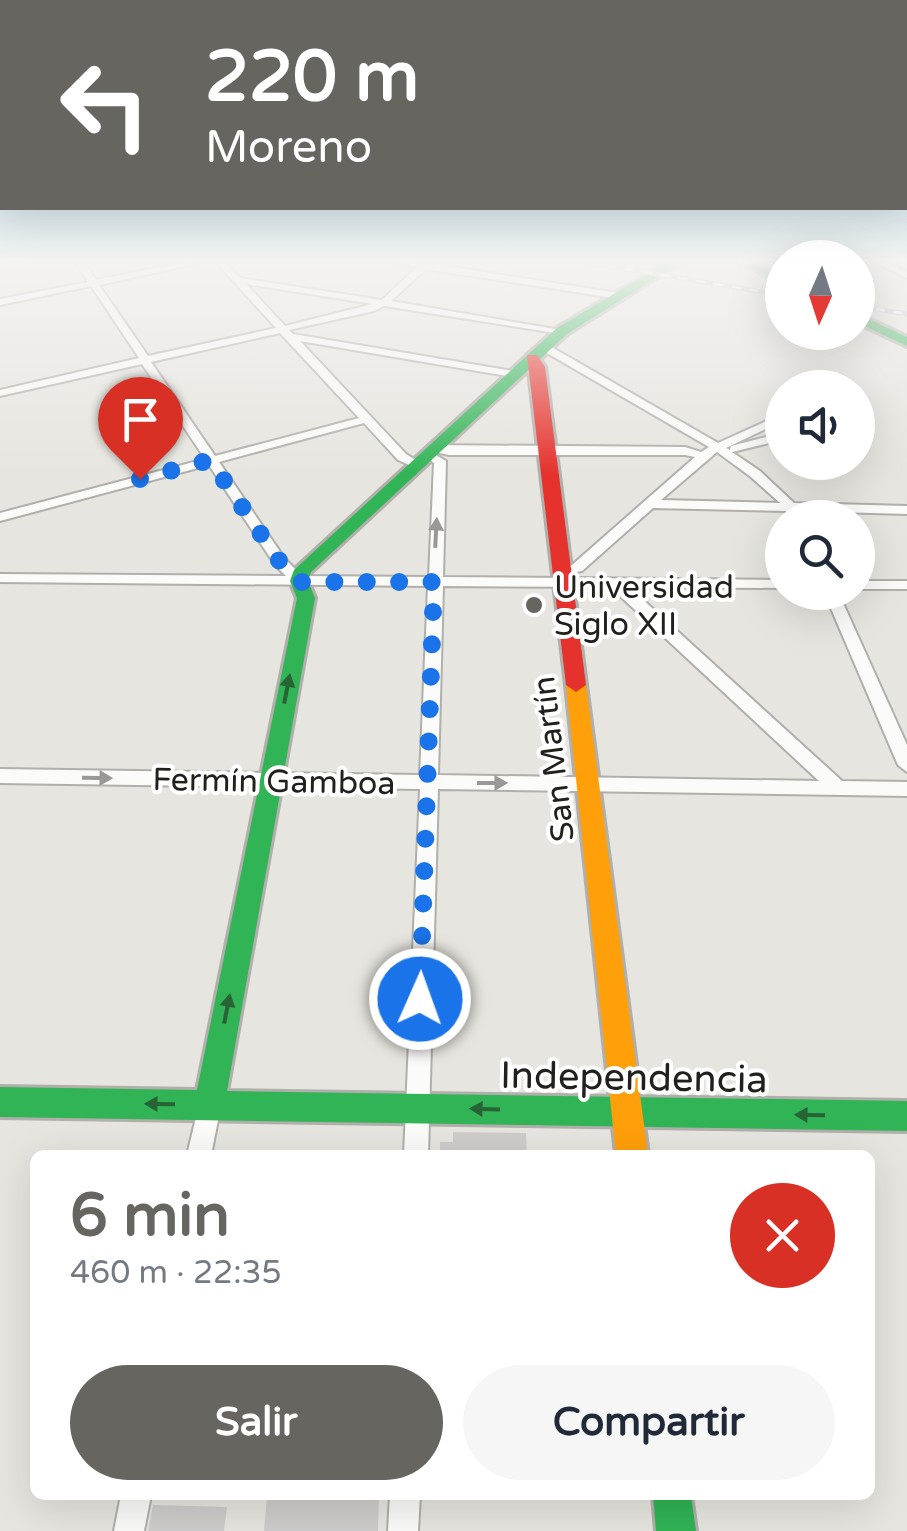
<!DOCTYPE html>
<html lang="es">
<meta charset="utf-8">
<style>
:root{--surface:#fff;--page:#f6f6f7;--text:#1f2937;--muted:#747a83;--accent:#666560}
body{margin:0;font-family:"Varela Round",sans-serif;background:var(--page);color:var(--text);height:100vh;display:flex;flex-direction:column;font-size:38px;white-space:nowrap}
*{box-sizing:border-box;margin:0}
p{font-size:32px;color:var(--muted)}
.icon{flex:none;width:55px;height:55px;fill:none;stroke:currentColor;stroke-width:2;stroke-linecap:round;stroke-linejoin:round}
.map{position:relative;flex:1;overflow:hidden}
.panel{position:absolute;left:30px;top:1150px;width:845px;height:350px;display:flex;flex-direction:column;background:var(--surface);border-radius:15px;box-shadow:0 10px 40px #0002}
.panel>*{flex:none}
.guide{position:absolute;left:0px;top:0px;width:908px;height:210px;box-shadow:0 10px 40px #0002;background:#666560;color:#fff;overflow:hidden}
.needle{width:65px;rotate:183deg}
.fabs{position:absolute;left:765px;top:240px;display:grid;gap:20px}
.fabs a{display:grid;place-items:center;width:110px;height:110px;border-radius:50%;background:var(--surface);box-shadow:0 10px 40px #0002;font-size:50px}
.pin{position:absolute;display:grid;place-items:center;width:85px;height:85px;color:#fff;margin:-102px -42px;border-radius:50% 50% 50% 0;rotate:-45deg;box-shadow:0 0 10px #0007}
.pin .icon{rotate:45deg}
.me{position:absolute;width:110px;margin:-55px;rotate:2deg;stroke-linejoin:round;filter:drop-shadow(0 0 8px #0008)}
.turn{display:flex;align-items:center;gap:35px;height:210px;padding:0 40px;font-size:45px}
.turn .icon{width:130px;height:130px;stroke-width:2.5}
.turn b{display:block;font-size:70px;line-height:85px}
.round{display:grid;place-items:center;flex:none;width:105px;height:105px;border-radius:52px;background:var(--page)}
.overview{display:flex;align-items:center;justify-content:space-between;height:170px;padding:0 40px}
h1{font-size:60px;font-weight:800;line-height:75px;color:var(--accent)}
.primary-button{display:flex;gap:20px;margin-top:auto;padding:20px 40px}
.primary-button a{flex:1;height:115px;border-radius:60px;background:var(--accent);color:#fff;font-size:40px;font-weight:800;line-height:115px;text-align:center}
.primary-button a+a{background:var(--page);color:var(--text)}
.map>svg:first-child{display:block}
</style>
<div class="map">
<svg width="907" height="1531" viewBox="0 0 907 1531">
<rect width="100%" height="100%" fill="#e6e5df"/>
<!-- building -->
<g fill="#cecdcc">
<path d="M453 1132 526 1133 527 1155H440V1142H453Z"/>
<path d="M267 1495H379L378 1531H264Z"/>
<path d="M153 1505 227 1507 224 1531H148Z"/>
</g>
<g fill="none" stroke-linecap="round" stroke-linejoin="round">
<!-- street casing -->
<g stroke="#b0afab" stroke-width="4">
<g id="street">
<path d="M74 260H83L96 280 194 260H213L99 285 148 356 276 328 214 260H223L240 278 382 300 417 267 384 260H407L624 294V298L621 299 426 269 391 301 567 331 562 334 384 306 374 311 289 330 293 334 513 371 518 374 513 377 300 341 406 454 422 464 416 468 398 460 364 423 219 462 285 559 302 576 429 577 434 463 421 454 427 450 446 461 443 577 782 580V588L629 587 842 781 907 782V796L438 789 428 1155H404L420 789 0 783V769L420 775 428 586 0 582V574L286 576 275 565 209 465 0 521V513L205 459 142 364 0 396V390L139 358 91 286 0 305V299L88 282ZM246 284 373 304 285 326ZM280 333 359 418 215 456 151 362ZM443 586 614 587 619 595 819 781 438 775Z"/>
<path d="M869 260H881L907 272V278Z"/>
<path d="M540 345H548L718 443 782 414V421L726 448 730 450 731 446 782 433V440L732 452 760 471 794 503 907 506V514L800 511 804 518H791L786 511 653 508 582 571 558 575V569L572 565 695 457 685 455H449L430 451V445L685 447 701 452 709 447 540 349ZM717 452 751 477 780 503 661 500Z"/>
<path d="M799 377 818 386 819 388C809 388 801 388 794 380Z"/>
<path d="M858 409 862 410 864 415 858 418Z"/>
<rect x="858" y="581" width="49" height="8"/>
<path d="M824 592H838L907 745V772L898 765Z"/>
<path d="M209 1093 217 1097 221 1105 211 1155H187L201 1097Z"/>
<path d="M121 1495H151L144 1531H114Z"/>
<path d="M390 1495H420L418 1531H388Z"/>
</g>
</g>
<!-- fast casing -->
<g stroke="#b0afab" stroke-width="6">
<g id="fast">
<path d="M670 260H685L567 334 311 572 308 581 315 598 227 1091 907 1101V1131L0 1117V1087L197 1090 297 598 290 581 294 570 557 328Z"/>
<path d="M735 260H751L782 276V283Z"/>
<path d="M858 314 907 337V346L858 323Z"/>
<path d="M653 1495H691L696 1531H656Z"/>
</g>
</g>
<!-- slow casing -->
<g stroke="#b0afab" stroke-width="6">
<path id="slow" d="M576 678 586 685 648 1155H616L566 685Z"/>
</g>
<!-- jam casing -->
<g stroke="#b0afab" stroke-width="6">
<path id="jam" d="M527 355H537L545 367 586 685 576 692 566 685Z"/>
</g>
<!-- street -->
<use href="#street" fill="#fbfbfa" fill-rule="evenodd"/>
<!-- fast -->
<use href="#fast" fill="#30b455" fill-rule="evenodd"/>
<!-- slow -->
<use href="#slow" fill="#ff9f0a" fill-rule="evenodd"/>
<!-- jam -->
<use href="#jam" fill="#e5322d" fill-rule="evenodd"/>
<!-- rail casing -->
<g stroke="#c7c6c5" stroke-width="5">
<g id="rail">
<path d="M572 260 782 295"/>
<path d="M858 306 907 314"/>
</g>
</g>
<!-- rail -->
<use href="#rail" stroke="#fff" stroke-width="2.5" stroke-dasharray="9" stroke-linecap="butt"/>
</g>
<!-- one-way arrows -->
<defs><path id="oneway-solid" d="M-6-.8H1V-3.2L6.5 0L1 3.2V.8H-6Z" transform="scale(2.5)"/></defs>
<g fill="#999896">
<use href="#oneway-solid" transform="translate(436 533) rotate(-87)"/>
<use href="#oneway-solid" transform="translate(97 778) rotate(1)"/>
<use href="#oneway-solid" transform="translate(492 783)"/>
</g>
<g fill="#286336">
<use href="#oneway-solid" transform="translate(287 689) rotate(-79)"/>
<use href="#oneway-solid" transform="translate(227 1009) rotate(-79)"/>
<use href="#oneway-solid" transform="translate(160 1104) rotate(-179)"/>
<use href="#oneway-solid" transform="translate(485 1109) rotate(-178)"/>
<use href="#oneway-solid" transform="translate(810 1115) rotate(-179)"/>
</g>
<!-- sky -->
<linearGradient id="sky" x2="0" y2="1"><stop stop-color="#75c2e4"/><stop offset="0.55" stop-color="#f4f3f1"/><stop offset="1" stop-color="#f4f3f1" stop-opacity="0"/></linearGradient>
<rect width="907" height="475" fill="url(#sky)"/>
<g fill="none" stroke-linecap="round" stroke-linejoin="round">
<!-- route -->
<path stroke="#1a73e8" stroke-width="18" stroke-dasharray="0 32.4" d="M140 479 210 460 280 562 299 582H434L420 999"/>
</g>
<!-- markers -->
<circle fill="#666560" stroke="#fff" stroke-width="4" cx="534" cy="605" r="10"/>
<g text-anchor="middle" stroke-width="8" stroke-linejoin="round" paint-order="stroke">
<!-- poi labels -->
<g font-size="32" fill="#21201c" stroke="#fff" text-anchor="start">
<text x="554" y="598">Universidad<tspan x="554" dy="37">Siglo XII</tspan></text>
</g>
<!-- street labels -->
<g font-size="32" fill="#21201c" stroke="#fff">
<text transform="translate(553 759) rotate(-97)" y="11">San Martín</text>
<text transform="translate(274 781) rotate(1)" y="11">Fermín Gamboa</text>
</g>
<!-- near-street labels -->
<g font-size="38" fill="#21201c" stroke="#fff">
<text transform="translate(634 1077) rotate(1)" y="13">Independencia</text>
</g>
</g>
</svg>
<div class="fabs">
<a><svg class="needle" viewBox="-14 -14 28 28"><path d="M0-13l5 13h-10z" fill="#e53935"/><path d="M0 13l5-13h-10z" fill="#747a83"/></svg></a>
<a><svg class="icon" aria-label="sound" viewBox="0 0 24 24"><path d="M4 9h4l5-4v14l-5-4H4zM17 9q2 3 0 6"/></svg></a>
<a><svg class="icon" aria-label="search" viewBox="0 0 24 24"><circle cx="10" cy="10" r="6"/><path d="M15 15l6 6"/></svg></a>
</div>
<div class="pin" style="left:140px;top:479px;background:#d93025"><svg class="icon" aria-label="arrive" viewBox="0 0 24 24"><path d="M6 21V4h12l-3 4 3 4H6"/></svg></div>
<svg class="me" style="left:420px;top:999px" viewBox="-20 -20 40 40"><circle r="17" fill="#1a73e8" stroke="#fff" stroke-width="3"/><path d="M0-11L8 9 0 5-8 9z" fill="#fff"/></svg>
<div class="guide">
<div class="turn"><svg class="icon" aria-label="left" viewBox="0 0 24 24"><path d="M17 20v-9H6M10 6l-5 5 5 5"/></svg><div><b>220 m</b>Moreno</div></div>
</div>
<section class="panel">
<div class="overview"><div><h1>6 min</h1><p>460 m · 22:35</p></div><a class="round" style="background:#d93025;color:#fff"><svg class="icon" aria-label="close" viewBox="0 0 24 24"><path d="M6 6l12 12M18 6L6 18"/></svg></a></div>
<div class="primary-button"><a>Salir</a><a>Compartir</a></div>
</section>
</div>
